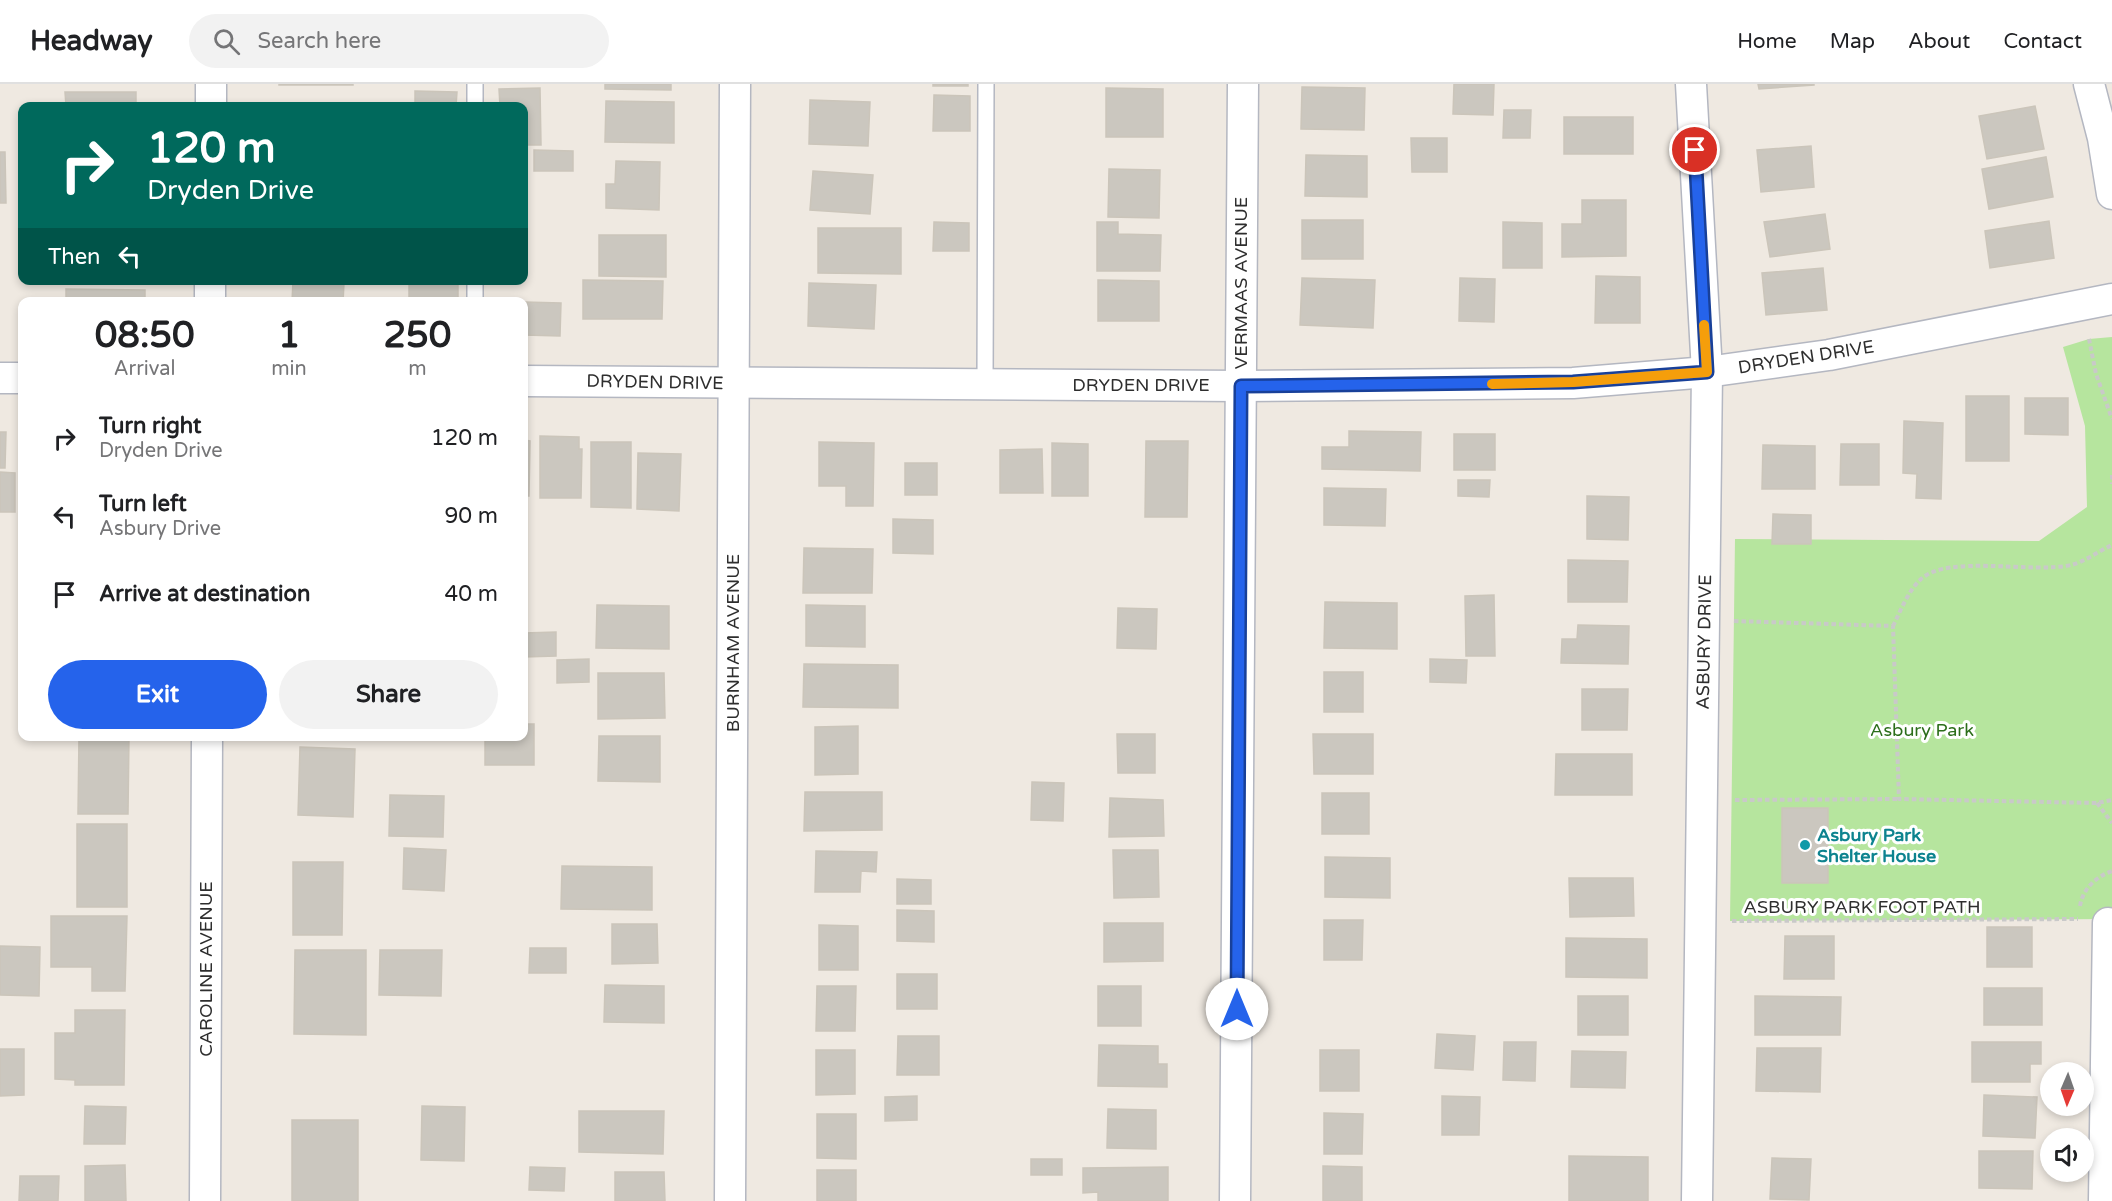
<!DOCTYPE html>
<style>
:root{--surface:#fff;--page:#f2f2f2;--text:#202124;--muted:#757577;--line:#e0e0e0;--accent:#2563eb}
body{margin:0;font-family:"Varela Round",sans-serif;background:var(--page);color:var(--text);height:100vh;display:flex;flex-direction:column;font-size:22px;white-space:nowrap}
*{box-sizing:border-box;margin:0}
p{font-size:20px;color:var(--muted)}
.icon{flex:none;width:33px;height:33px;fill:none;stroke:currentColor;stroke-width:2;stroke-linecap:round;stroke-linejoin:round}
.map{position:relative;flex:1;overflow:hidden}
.panel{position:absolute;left:18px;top:213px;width:510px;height:444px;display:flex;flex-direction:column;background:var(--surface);border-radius:12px;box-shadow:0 3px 9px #0003}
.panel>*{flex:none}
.banner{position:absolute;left:18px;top:18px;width:510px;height:183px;border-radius:12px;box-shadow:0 3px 9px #0003;background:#00695c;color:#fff;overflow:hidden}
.needle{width:39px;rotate:182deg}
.controls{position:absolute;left:2040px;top:978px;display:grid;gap:12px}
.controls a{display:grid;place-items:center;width:54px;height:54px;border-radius:50%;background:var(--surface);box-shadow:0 3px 9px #0003;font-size:30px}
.pin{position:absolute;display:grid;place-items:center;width:51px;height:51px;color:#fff;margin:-26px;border:3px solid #fff;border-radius:50%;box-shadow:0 2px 6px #0007}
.me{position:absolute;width:66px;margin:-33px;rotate:0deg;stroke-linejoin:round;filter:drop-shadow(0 0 4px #0008)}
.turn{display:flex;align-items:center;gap:21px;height:126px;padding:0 30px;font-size:27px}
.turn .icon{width:78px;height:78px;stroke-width:2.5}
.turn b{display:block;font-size:42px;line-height:51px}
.then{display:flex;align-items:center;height:57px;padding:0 30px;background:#0003;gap:12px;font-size:22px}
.eta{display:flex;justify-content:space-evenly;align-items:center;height:102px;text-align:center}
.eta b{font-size:36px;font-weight:700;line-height:42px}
.primary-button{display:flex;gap:12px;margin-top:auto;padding:12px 30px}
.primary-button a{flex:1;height:69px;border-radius:36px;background:var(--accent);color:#fff;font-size:24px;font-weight:700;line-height:69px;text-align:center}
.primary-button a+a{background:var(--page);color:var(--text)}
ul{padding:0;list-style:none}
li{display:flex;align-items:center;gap:18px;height:78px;padding:0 30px}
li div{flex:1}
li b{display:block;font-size:22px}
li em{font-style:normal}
header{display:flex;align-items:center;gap:36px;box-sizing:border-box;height:84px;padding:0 30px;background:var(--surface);border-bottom:2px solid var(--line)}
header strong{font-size:28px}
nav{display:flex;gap:33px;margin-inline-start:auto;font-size:21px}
.search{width:420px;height:54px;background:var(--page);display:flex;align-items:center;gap:15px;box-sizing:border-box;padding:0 21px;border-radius:33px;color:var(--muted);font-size:22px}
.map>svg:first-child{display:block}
</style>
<header>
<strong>Headway</strong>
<div class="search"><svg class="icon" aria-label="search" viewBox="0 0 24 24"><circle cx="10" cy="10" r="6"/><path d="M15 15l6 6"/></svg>Search here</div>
<nav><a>Home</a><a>Map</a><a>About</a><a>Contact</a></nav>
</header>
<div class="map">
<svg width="2112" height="1117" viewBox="0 0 2112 1117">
<rect width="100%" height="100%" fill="#efe9e1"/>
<!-- green -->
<path fill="#b6e59e" d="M2112 253V835L1730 837 1735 455 2039 457 2087 423 2085 342 2063 263 2089 255Z"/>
<!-- building -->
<g fill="#cbc7bf" stroke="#cbc5ba" stroke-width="1.5">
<rect x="279" y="0" width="74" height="1"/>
<path d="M605 0H671V6L605 5Z"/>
<rect x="933" y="0" width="35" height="2"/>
<path d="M1454 0H1494L1493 31 1453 30Z"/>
<path d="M1758 0H1814V1L1759 5Z"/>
<path d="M1302 3 1365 4 1364 46 1301 45Z"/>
<path d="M540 4 541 61H524V22H500L499 5Z"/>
<path d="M1106 4 1163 5V53H1106Z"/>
<path d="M415 7 457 8 456 22H415Z"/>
<path d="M65 8H136V22H66Z"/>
<path d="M934 11 970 12V47H933Z"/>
<path d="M810 16 870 18 868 62 809 60Z"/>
<path d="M606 17 674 18V59L605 58Z"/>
<path d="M2035 22 2044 65 1987 75 1979 32Z"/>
<path d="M1504 26H1531L1530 54H1503Z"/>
<rect x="1564" y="33" width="69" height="37"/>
<path d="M1411 54H1447V88H1412Z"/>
<path d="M1811 62 1814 103 1761 108 1757 66Z"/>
<path d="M534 66 573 67V87H534Z"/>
<path d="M0 68H5L6 119H0Z"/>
<path d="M1306 71 1367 72V113L1305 112Z"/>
<path d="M2046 73 2053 113 1989 125 1982 85Z"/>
<path d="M616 77 660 78 659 126 606 124V100H615Z"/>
<path d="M1109 85 1160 86 1159 134 1108 133Z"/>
<path d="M813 87 873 91 870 130 810 126Z"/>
<path d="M1582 116H1626V172L1562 173V140H1582Z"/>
<path d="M1825 130 1830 165 1770 173 1764 138Z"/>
<rect x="1302" y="136" width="61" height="39"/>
<path d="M2049 137 2054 174 1990 184 1985 147Z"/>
<path d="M934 138 969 139V167H933Z"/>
<path d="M1097 138H1118V150L1161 151 1160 187H1097Z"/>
<path d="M1503 138 1542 139V184H1503Z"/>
<path d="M818 144H901V190L818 189Z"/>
<path d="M599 151H666V193L599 192Z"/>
<path d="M1823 184 1827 226 1766 231 1762 189Z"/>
<path d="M1596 192 1640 193V239H1595Z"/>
<path d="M1302 194 1375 196 1373 244 1300 241Z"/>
<path d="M1460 194 1495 195 1494 238 1459 237Z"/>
<rect x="409" y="196" width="49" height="22"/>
<path d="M583 196 663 197 662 235H583Z"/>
<path d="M1098 196 1159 197V237H1098Z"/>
<path d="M293 197 344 199 343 218H292Z"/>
<path d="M809 199 876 201 874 245 808 242Z"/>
<path d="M66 205 145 206V218H66Z"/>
<path d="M524 218 561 219 560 252 524 251Z"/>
<rect x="1966" y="312" width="43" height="65"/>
<path d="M2025 314H2068V351L2025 350Z"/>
<path d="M1904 337 1943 339 1941 415 1916 414 1917 390 1903 389Z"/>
<path d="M1349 347 1421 348 1420 387 1322 385V363H1349Z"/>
<path d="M0 348H6L5 384H0Z"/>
<rect x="1454" y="350" width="41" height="36"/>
<path d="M540 352 579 353V365H582L581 414H540Z"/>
<path d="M524 356 530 357 529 412H524Z"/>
<path d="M1146 357H1188L1187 433H1145Z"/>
<path d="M591 358H631V424L591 423Z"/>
<path d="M819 358 874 359 873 422H846V402H819Z"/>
<path d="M1052 359 1088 360V412H1052Z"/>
<path d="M1841 360H1879V401H1840Z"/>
<path d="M1763 361 1815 362V405H1762Z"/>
<path d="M1042 365 1043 409H1000V366Z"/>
<path d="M638 369 681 370 679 427 637 425Z"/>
<rect x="905" y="379" width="32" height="32"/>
<path d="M0 388 15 389V428H0Z"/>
<path d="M1458 396H1490L1489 413 1458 412Z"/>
<path d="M1324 404 1386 405 1385 442 1324 441Z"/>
<path d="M1587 412 1629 413 1628 456 1587 455Z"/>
<path d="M1773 430 1811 431V460H1772Z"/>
<path d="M893 435 933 436V470L893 469Z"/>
<path d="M804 464 873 465 872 509H803Z"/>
<path d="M1568 476 1628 477 1627 518H1568Z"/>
<path d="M1494 511 1495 572H1466L1465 512Z"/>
<path d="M1325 518 1397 519V565L1324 564Z"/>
<path d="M597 521 669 522V565L596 564Z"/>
<path d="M806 521 865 522V563L806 562Z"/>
<path d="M1118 524 1157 525 1156 565 1117 564Z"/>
<path d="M1578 541 1629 542 1628 580 1561 579 1562 555H1577Z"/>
<path d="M556 548V572L524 573V549Z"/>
<path d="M589 575V598L557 599V576Z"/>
<path d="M1430 575 1467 576 1466 599 1430 598Z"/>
<path d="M804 580 898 581V624L803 623Z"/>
<rect x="1324" y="588" width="39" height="40"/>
<path d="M598 589H664L665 634 598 635Z"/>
<path d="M1582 605H1628L1627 646H1582Z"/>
<path d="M524 640H534V681H485V652H524Z"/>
<path d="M858 642V690L815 691V643Z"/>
<path d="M1117 650H1155V689H1118Z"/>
<path d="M1313 650H1373V690H1314Z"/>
<path d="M79 652H129L128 730H78Z"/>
<path d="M599 652H660V698L598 697Z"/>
<path d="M300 663 355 665 353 733 298 731Z"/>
<path d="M1556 670H1632V711H1555Z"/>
<path d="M1032 698 1064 699 1063 737 1031 736Z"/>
<path d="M805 708H882V746L804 747Z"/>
<rect x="1322" y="709" width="47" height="41"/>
<path d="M390 711 444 712 443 753 389 752Z"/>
<path d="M1110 714 1163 716 1164 752 1109 753Z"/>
<rect x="1782" y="724" width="46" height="75"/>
<rect x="77" y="740" width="50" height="83"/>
<path d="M404 764 446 766 444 807 403 805Z"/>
<path d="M1113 766H1158L1159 813 1114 814Z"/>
<path d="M816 767 877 768 876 788 861 787 860 808H815Z"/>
<path d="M1325 773 1390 774V814L1325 813Z"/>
<path d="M293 778H343L342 851H293Z"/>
<path d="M562 782 652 783V826L561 825Z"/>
<path d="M1569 794H1633L1634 832 1570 833Z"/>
<path d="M897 795 931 796V820H897Z"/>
<path d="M897 826 934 827V858L897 857Z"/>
<path d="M51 832H127L125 907H92V883H51Z"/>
<path d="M1324 836H1363L1362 876H1324Z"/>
<path d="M1104 839H1163V877L1104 878Z"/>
<path d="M612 840H657L658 879 612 880Z"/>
<path d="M819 841 858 842V886H819Z"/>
<rect x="1987" y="843" width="45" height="40"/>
<path d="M1785 852H1834V895H1784Z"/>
<path d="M1566 854 1647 855V894L1566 893Z"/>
<path d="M0 862 40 863 39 912 0 911Z"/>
<path d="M530 864H566V889H529Z"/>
<path d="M295 866H366V951L294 950Z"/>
<path d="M380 866H442L441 912 379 911Z"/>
<rect x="897" y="890" width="40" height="35"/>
<path d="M605 901 664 902V939L604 938Z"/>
<path d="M817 902H856L855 947H816Z"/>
<rect x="1098" y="902" width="43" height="40"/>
<rect x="1984" y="904" width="58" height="37"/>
<rect x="1578" y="912" width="50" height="39"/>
<path d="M1755 912 1841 913 1840 951H1755Z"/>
<path d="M75 926H125L124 1001H75V996L55 995V949H75Z"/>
<path d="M1437 950 1475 952 1473 986 1435 984Z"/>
<path d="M898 952H939V991H897Z"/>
<path d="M1504 958H1536L1535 997 1503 996Z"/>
<path d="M1972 958H2041V980H2030V998H1972Z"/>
<path d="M1099 961 1158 962V980H1167V1003L1098 1002Z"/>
<path d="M1757 964H1821L1820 1008 1756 1007Z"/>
<path d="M0 965H24V1011L0 1012Z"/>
<path d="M816 966H855V1010L816 1011Z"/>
<rect x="1320" y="966" width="39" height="41"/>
<path d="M1572 967 1626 968 1625 1004 1571 1003Z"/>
<path d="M1984 1011 2037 1013 2035 1054 1983 1052Z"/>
<path d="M917 1012V1036L885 1037V1013Z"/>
<path d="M1442 1012 1480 1013 1479 1051H1442Z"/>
<path d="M85 1022 126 1023 125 1060H84Z"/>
<path d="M422 1022 465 1023 464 1077 421 1076Z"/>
<path d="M1108 1025 1156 1026V1065L1107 1064Z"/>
<path d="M579 1027H664L663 1070 579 1068Z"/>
<path d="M1324 1029 1363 1030 1362 1070H1324Z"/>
<path d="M817 1030H856V1075L817 1074Z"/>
<rect x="292" y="1036" width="66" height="81"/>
<path d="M1979 1067H2033L2032 1105 1979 1104Z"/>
<path d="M1569 1072 1648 1073V1117H1569Z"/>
<path d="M1772 1074 1811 1075 1809 1116 1770 1115Z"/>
<rect x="1031" y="1075" width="31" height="16"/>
<path d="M125 1081 126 1117H85V1082Z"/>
<path d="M1323 1082 1362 1083V1117H1323Z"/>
<path d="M530 1083 565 1084 564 1107 529 1106Z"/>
<path d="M1168 1083V1117H1098V1108L1083 1109V1084Z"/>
<rect x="817" y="1086" width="39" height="31"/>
<path d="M615 1088H664L665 1117H615Z"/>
<path d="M20 1092H59L58 1117H19Z"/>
</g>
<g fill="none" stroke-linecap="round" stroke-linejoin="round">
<!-- service casing -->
<g stroke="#b4b7c1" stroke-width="18">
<g id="service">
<path d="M475 22V0"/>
<path d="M475 218V196"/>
<path d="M985 300 986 0"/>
</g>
</g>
<!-- minor casing -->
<g stroke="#b4b7c1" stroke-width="33">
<g id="minor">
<path d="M1691 0 1707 288 1697 1117"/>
<path d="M2089 0 2103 54 2112 110"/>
<path d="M211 22V0"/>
<path d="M210 218V196"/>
<path d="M0 294H22"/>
<path d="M524 297 1241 302 1573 299 1707 288 1829 271 2112 215"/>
<path d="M205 1117 207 652"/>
<path d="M730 1117 735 0"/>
<path d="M1235 1117 1243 0"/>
<path d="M2104 1117 2108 839"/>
</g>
</g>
<!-- path -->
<g stroke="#c9c9c9" stroke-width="4" stroke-dasharray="4.5 3" stroke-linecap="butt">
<path d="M2089 255 2096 290 2112 335"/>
<path d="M2112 391V400"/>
<path d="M1734 537 1893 542 1899 715 2097 719 2112 716"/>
<path d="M1893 542C1901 526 1908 507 1921 495 1949 470 2031 490 2071 481 2084 478 2099 467 2112 461"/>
<path d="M1735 716 1899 715"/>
<path d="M2097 719 2112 739"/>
<path d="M2080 822C2083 804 2096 793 2112 787"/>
<path d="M1732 837 2078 835"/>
</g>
<!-- service -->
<use href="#service" stroke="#fff" stroke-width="15"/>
<!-- minor -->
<use href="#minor" stroke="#fff" stroke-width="30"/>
</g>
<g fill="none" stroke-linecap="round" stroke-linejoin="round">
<!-- route casing -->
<g stroke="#184099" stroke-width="15">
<path id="route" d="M1237 925 1241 302 1573 298 1707 288 1695 66"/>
</g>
<!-- route -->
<use href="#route" stroke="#2563eb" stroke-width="10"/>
<!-- slow -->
<path stroke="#f59e0b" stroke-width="10" d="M1492 300 1573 298 1707 288 1704 241"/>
</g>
<!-- markers -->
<circle fill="#0f9aa8" stroke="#fff" stroke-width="2" cx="1805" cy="761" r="6"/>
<g text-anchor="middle" stroke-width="6" stroke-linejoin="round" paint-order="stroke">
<!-- street labels -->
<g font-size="18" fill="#2e2e2e" stroke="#fff">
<text transform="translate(1241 199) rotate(-90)" y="6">VERMAAS AVENUE</text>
<text transform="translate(1806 273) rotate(-9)" y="6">DRYDEN DRIVE</text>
<text transform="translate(655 298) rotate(1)" y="6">DRYDEN DRIVE</text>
<text x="1141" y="307">DRYDEN DRIVE</text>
<text transform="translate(1704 558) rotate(-89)" y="6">ASBURY DRIVE</text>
<text transform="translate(733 559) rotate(-90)" y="6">BURNHAM AVENUE</text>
<text x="1862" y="829">ASBURY PARK FOOT PATH</text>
<text transform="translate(206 885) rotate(-90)" y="6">CAROLINE AVENUE</text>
</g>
<!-- park labels -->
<g font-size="18" fill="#2c6e1b" stroke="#fff">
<text x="1922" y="652">Asbury Park</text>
</g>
<!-- culture labels -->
<g font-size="18" font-weight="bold" fill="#0d838f" stroke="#fff" text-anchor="start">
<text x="1817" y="757">Asbury Park<tspan x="1817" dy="21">Shelter House</tspan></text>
</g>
</g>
</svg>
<div class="controls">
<a><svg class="needle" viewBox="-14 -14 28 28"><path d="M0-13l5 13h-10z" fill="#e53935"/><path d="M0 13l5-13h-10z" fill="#757577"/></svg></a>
<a><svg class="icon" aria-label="sound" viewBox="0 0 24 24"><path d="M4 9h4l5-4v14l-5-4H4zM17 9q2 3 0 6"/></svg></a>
</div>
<div class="pin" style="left:1695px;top:66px;background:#d93025"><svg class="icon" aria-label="arrive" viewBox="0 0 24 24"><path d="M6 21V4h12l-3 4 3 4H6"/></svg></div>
<svg class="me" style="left:1237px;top:925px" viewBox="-20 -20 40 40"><circle r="19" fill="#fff"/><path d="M0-13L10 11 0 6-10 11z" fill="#2563eb"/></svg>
<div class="banner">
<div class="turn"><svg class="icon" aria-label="right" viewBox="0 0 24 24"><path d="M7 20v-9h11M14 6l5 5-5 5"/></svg><div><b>120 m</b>Dryden Drive</div></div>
<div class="then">Then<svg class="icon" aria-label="left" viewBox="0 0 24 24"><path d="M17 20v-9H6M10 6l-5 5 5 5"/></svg></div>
</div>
<section class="panel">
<div class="eta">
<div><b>08:50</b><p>Arrival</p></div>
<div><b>1</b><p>min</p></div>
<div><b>250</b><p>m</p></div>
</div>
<ul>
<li><svg class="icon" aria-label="right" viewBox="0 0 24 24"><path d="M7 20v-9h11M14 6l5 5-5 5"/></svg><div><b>Turn right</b><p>Dryden Drive</p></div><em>120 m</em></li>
<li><svg class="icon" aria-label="left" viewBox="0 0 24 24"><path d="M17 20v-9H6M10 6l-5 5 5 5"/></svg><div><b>Turn left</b><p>Asbury Drive</p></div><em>90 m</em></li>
<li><svg class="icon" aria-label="arrive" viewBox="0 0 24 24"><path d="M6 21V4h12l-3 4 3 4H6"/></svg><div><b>Arrive at destination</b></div><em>40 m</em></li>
</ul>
<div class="primary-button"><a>Exit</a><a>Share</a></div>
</section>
</div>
